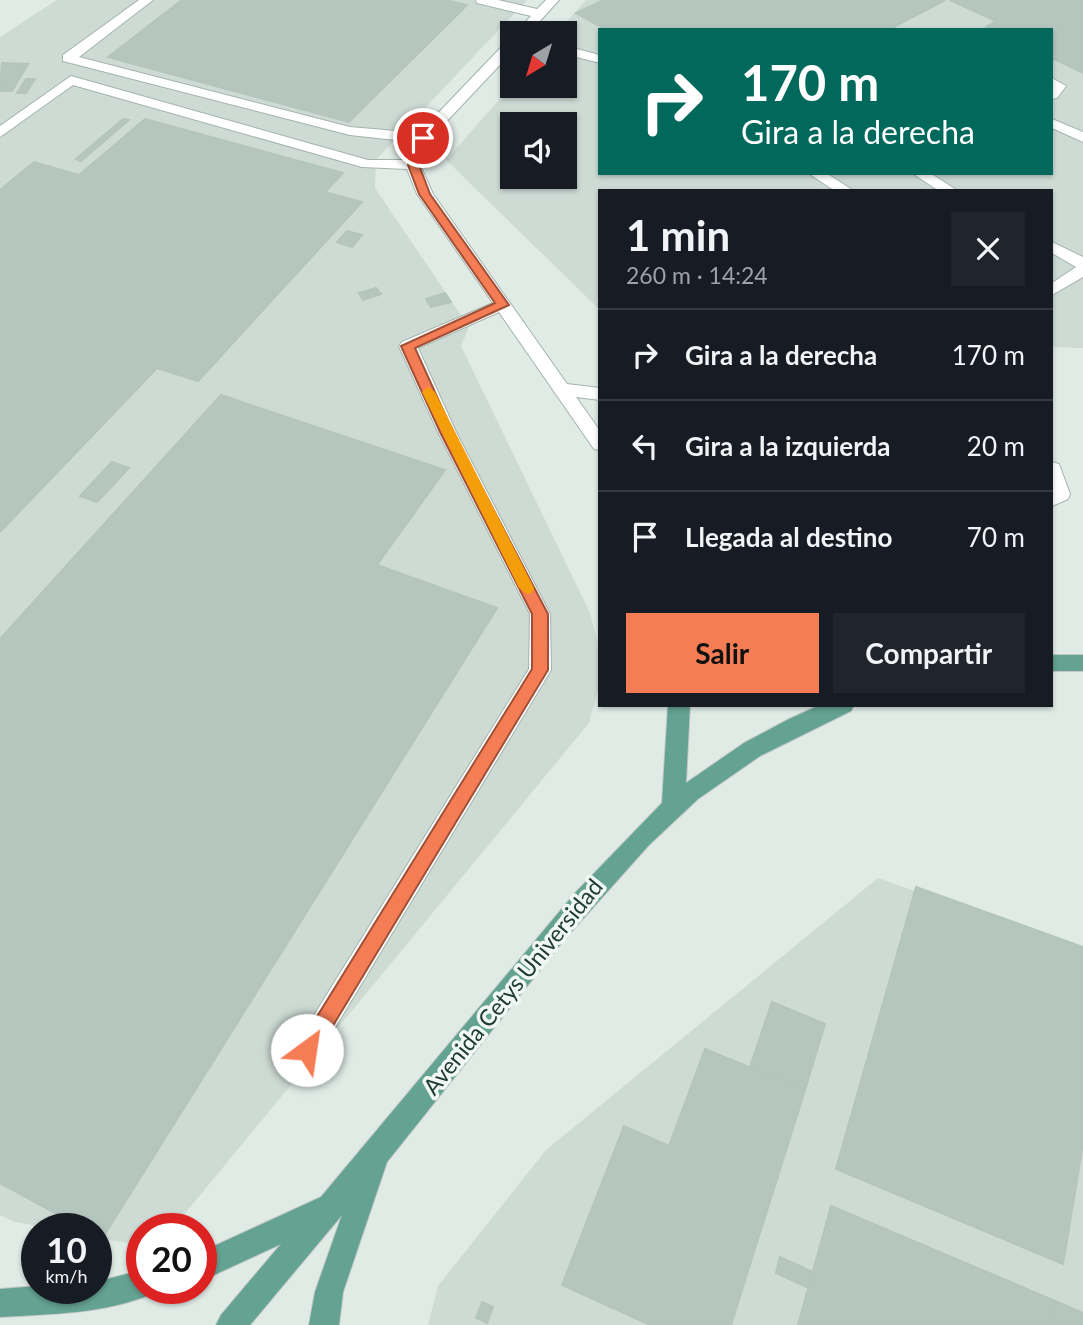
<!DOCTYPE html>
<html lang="es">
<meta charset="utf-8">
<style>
:root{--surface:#171b24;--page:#20242c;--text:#f1f3f6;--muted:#9ea1a6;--line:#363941;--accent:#f47d55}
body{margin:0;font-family:Lato,sans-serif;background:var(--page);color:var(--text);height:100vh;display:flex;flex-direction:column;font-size:26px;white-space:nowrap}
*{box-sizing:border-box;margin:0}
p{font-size:23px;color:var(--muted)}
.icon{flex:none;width:38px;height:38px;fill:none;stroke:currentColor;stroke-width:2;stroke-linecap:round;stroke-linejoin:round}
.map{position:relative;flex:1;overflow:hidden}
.details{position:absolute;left:598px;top:189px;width:455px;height:518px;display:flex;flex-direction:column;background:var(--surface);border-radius:0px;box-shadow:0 2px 5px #0004}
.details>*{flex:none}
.guide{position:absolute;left:598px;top:28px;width:455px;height:147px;border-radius:0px;box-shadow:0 2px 5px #0004;background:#00695c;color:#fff;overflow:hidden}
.needle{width:46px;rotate:218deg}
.tools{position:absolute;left:500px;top:21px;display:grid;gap:14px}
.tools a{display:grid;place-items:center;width:77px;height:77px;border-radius:0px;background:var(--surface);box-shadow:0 2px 5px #0004;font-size:35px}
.speed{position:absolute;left:21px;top:1213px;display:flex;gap:14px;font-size:35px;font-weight:700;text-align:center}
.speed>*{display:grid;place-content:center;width:91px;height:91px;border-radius:50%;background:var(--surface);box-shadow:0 2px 5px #0004;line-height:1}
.speed small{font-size:18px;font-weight:400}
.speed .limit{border:10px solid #d22;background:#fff;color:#111}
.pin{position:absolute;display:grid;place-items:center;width:60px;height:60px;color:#fff;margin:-30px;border:4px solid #fff;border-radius:50%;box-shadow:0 2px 7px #0007}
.me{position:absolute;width:77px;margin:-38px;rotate:31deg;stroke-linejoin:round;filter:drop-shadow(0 0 5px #0008)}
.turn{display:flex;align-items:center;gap:24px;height:147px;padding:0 28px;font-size:32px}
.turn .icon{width:91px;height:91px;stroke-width:2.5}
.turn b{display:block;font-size:49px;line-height:60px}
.round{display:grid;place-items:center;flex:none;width:74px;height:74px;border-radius:0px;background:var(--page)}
.headline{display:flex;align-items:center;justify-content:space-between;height:119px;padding:0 28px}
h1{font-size:42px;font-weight:700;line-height:52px}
.action{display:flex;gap:14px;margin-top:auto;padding:14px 28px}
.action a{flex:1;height:80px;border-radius:0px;background:var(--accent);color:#111;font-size:28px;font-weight:700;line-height:80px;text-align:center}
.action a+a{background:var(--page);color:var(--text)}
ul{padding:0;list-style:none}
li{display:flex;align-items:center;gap:21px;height:91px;padding:0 28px;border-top:2px solid var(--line)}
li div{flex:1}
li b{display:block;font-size:26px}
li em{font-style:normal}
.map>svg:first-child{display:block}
</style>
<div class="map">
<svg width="1083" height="1325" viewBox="0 0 1083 1325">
<rect width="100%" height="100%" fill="#e0ebe6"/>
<!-- built -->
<g fill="#cedbd5" fill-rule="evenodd">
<path d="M57 0H527L376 160 375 188 469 327 461 346 590 613 600 651V683L589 723 173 1228H142V1245L96 1238V1228H49L15 1222 0 1215V37Z"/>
<path d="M586 0H1083V348L1052 347V191H600V310L446 160 513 84V86H565V33H557ZM600 30H1052V173H600ZM513 124H565V177H513Z"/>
<path d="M878 878 1083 951V1325H428L438 1286 546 1150Z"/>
</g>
<!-- building -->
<g fill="#b5c6bf" stroke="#b3c5bd" stroke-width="2">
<path d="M182 0H445L467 5 349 122 108 57Z"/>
<path d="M604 0H945L888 30H607L576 13Z"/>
<path d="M950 0H1083V73L1052 58V30H991L986 27 996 21Z"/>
<path d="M2 63 28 64 12 91H0Z"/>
<path d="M26 79H35L26 93H17Z"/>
<path d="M123 119 129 120 81 161 76 159Z"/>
<path d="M145 119 343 173 325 192 362 202 198 381 157 368 0 532V190L34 162 79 175Z"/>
<path d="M347 231 362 235 352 247 337 242Z"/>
<path d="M376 288 381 294 363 300 359 293Z"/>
<path d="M445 293 451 302 431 307 426 299Z"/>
<path d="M221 395 445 470 377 565 497 608 102 1239 96 1236V1228H83L0 1183V639Z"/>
<path d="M112 462 129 468 97 502 80 496Z"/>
<path d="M916 887 1083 947V1144L1063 1264 836 1169Z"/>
<path d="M772 1002 825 1024 805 1090 750 1067Z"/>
<path d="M705 1049 805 1090 731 1325H650L562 1285 624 1126 669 1146Z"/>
<path d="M831 1206 1053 1300 1049 1325H798Z"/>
<path d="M780 1257 813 1272 809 1288 776 1273Z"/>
<path d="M1053 1300 1083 1313V1325H1049Z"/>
<path d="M482 1302 493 1307 487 1323 476 1318Z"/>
</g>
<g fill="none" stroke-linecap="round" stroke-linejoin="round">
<!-- minor casing -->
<g stroke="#a3b3ad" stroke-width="2">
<g id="minor">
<path d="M139 0H153L79 57 350 127 419 133 508 40 513 39V51L430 139 420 165 433 194 567 384 600 388V400L576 397 600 431V450L594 449 499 312 418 348 456 432 550 614 551 670 316 1059 307 1063 298 1059 294 1050 298 1041 529 669 530 614 438 432 399 346 402 342 493 303 417 194 407 169 362 167 73 85 0 137V126L71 76 368 160H407L414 142 350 135 63 61V55Z"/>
<path d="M476 0H498L537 9 546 0H559L529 33H515L531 16 477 3Z"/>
<path d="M565 46 600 55V63L565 54Z"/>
<path d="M1052 78 1066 86 1057 98 1052 99Z"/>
<path d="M1052 119 1083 132V142L1052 128Z"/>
<path d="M808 173H826L854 191H835Z"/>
<path d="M912 173H930L958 191H939Z"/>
<path d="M1052 242 1083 257V277L1052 295V283L1076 267 1052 253Z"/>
<path d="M1052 462 1059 464 1070 494 1068 499 1052 506Z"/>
</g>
</g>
<!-- major casing -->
<g stroke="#c1c8c6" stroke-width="2">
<g id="major">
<rect x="1052" y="655" width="31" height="16"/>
<path d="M668 705H690L686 783 744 743 789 719 820 705H854L851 711 760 756 698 799 649 845 564 940 387 1162 343 1292 339 1325H309L315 1292 342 1215 250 1325H216L221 1315 281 1244 201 1281V1252L321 1197 575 893 662 803Z"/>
<path d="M142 1270V1288H155L152 1294C104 1314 51 1314 0 1317V1289L37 1286 96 1288V1282Z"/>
</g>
</g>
<!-- minor -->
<use href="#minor" fill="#fff" fill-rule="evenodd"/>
<!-- major -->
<use href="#major" fill="#64a292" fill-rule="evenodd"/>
</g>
<!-- route -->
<path fill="#f47d55" stroke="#9f5137" stroke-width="2" d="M423 135 428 138 419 165 430 194 509 305 415 348 453 432 548 614V670L314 1057 307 1060 300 1057 298 1050 300 1044 532 669V614L440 432 401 346 495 303 419 194 408 165 417 138Z"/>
<!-- slow -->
<path fill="#f59e0b" d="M428 387 435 392 534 588 532 593 527 594 519 588 422 392Z"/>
<g text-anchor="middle" stroke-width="7" stroke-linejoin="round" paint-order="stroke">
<!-- street labels -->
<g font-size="23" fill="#213c35" stroke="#f1f8f4">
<text transform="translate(513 987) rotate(-51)" y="8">Avenida Cetys Universidad</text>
</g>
</g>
</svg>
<div class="tools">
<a><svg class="needle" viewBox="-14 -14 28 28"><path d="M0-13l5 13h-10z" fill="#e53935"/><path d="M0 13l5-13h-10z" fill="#9ea1a6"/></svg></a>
<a><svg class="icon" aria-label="sound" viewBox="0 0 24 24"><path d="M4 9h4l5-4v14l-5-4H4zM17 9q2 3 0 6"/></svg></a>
</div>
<div class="speed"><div>10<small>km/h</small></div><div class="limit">20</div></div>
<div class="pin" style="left:423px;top:138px;background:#d93025"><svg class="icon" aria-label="arrive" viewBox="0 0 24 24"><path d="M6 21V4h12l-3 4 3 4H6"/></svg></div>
<svg class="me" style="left:307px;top:1050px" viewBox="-20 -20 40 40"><circle r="19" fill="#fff"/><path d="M0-13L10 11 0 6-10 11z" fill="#f47d55"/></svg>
<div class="guide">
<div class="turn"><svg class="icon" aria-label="right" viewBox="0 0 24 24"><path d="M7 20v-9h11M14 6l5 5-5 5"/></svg><div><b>170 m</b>Gira a la derecha</div></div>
</div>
<section class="details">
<div class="headline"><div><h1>1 min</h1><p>260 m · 14:24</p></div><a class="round"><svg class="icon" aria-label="close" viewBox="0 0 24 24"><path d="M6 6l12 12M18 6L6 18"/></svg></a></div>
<ul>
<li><svg class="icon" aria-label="right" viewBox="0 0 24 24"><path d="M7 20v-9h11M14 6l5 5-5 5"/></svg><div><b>Gira a la derecha</b></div><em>170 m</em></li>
<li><svg class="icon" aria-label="left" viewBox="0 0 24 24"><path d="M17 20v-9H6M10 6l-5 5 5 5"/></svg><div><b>Gira a la izquierda</b></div><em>20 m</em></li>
<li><svg class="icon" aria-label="arrive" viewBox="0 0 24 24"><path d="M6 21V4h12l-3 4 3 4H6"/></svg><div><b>Llegada al destino</b></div><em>70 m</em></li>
</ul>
<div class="action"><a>Salir</a><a>Compartir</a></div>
</section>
</div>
